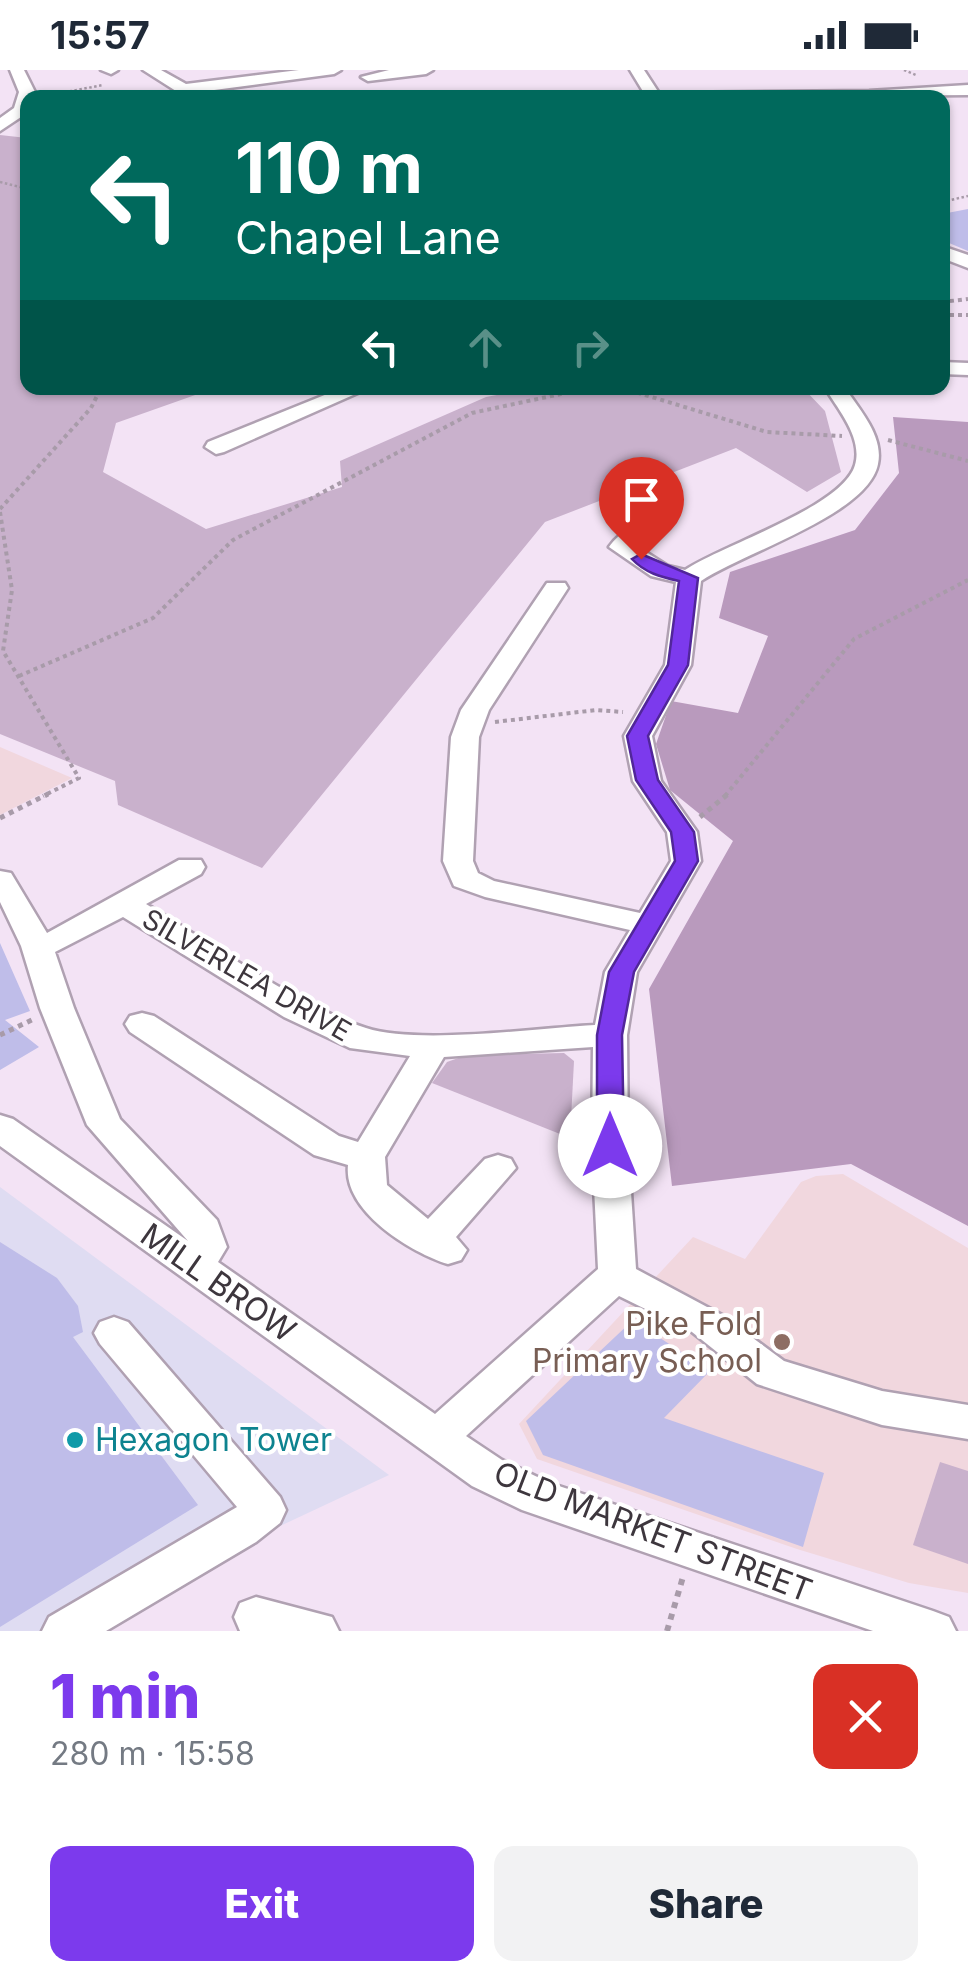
<!DOCTYPE html>
<meta charset="utf-8">
<style>
:root{--surface:#fff;--page:#f2f2f3;--text:#1f2937;--muted:#747a83;--accent:#7c3aed}
body{margin:0;font-family:Inter,sans-serif;background:var(--page);color:var(--text);height:100vh;display:flex;flex-direction:column;font-size:38px;white-space:nowrap}
*{box-sizing:border-box;margin:0}
p{font-size:32px;color:var(--muted)}
.icon{flex:none;width:55px;height:55px;fill:none;stroke:currentColor;stroke-width:2;stroke-linecap:round;stroke-linejoin:round}
.map{position:relative;height:1561px;overflow:hidden}
.details{display:flex;flex-direction:column;background:var(--surface);flex:1}
.details>*{flex:none}
.hud{position:absolute;left:20px;top:20px;width:930px;height:305px;border-radius:20px;box-shadow:0 2px 8px #0004;background:#00695c;color:#fff;overflow:hidden}
.pin{position:absolute;display:grid;place-items:center;width:85px;height:85px;color:#fff;margin:-102px -42px;border-radius:50% 50% 50% 0;rotate:-45deg;box-shadow:0 0 10px #0007}
.pin .icon{rotate:45deg}
.me{position:absolute;width:110px;margin:-55px;rotate:0deg;stroke-linejoin:round;filter:drop-shadow(0 0 8px #0008)}
.turn{display:flex;align-items:center;gap:35px;height:210px;padding:0 50px;font-size:45px}
.turn .icon{width:130px;height:130px;stroke-width:2.5}
.turn b{display:block;font-size:70px;line-height:85px}
.lanes{display:flex;align-items:center;height:95px;padding:0 50px;background:#0003;justify-content:center;gap:50px;direction:ltr}
.lanes .off{opacity:.35}
.round{display:grid;place-items:center;flex:none;width:105px;height:105px;border-radius:20px;background:var(--page)}
.overview{display:flex;align-items:center;justify-content:space-between;height:170px;padding:0 50px}
h1{font-size:60px;font-weight:800;line-height:75px;color:var(--accent)}
.button{display:flex;gap:20px;margin-top:auto;padding:20px 50px}
.button a{flex:1;height:115px;border-radius:20px;background:var(--accent);color:#fff;font-size:40px;font-weight:800;line-height:115px;text-align:center}
.button a+a{background:var(--page);color:var(--text)}
.status{display:flex;justify-content:space-between;align-items:center;height:70px;padding:0 50px;background:var(--surface);direction:ltr}
.status svg{height:28px;fill:currentColor}
.map>svg:first-child{display:block}
</style>
<div class="status"><b>15:57</b><svg viewBox="0 0 49 12"><path d="M0 12V9h3v3zM5 12V6h3v6zM10 12V3h3v9zM15 12V0h3v12zM26 1h20v11H26zM47 4h2v5h-2z"/></svg></div>
<div class="map">
<svg width="968" height="1561" viewBox="0 0 968 1561">
<rect width="100%" height="100%" fill="#f3e3f5"/>
<!-- industrial -->
<path fill="#dfdcf2" d="M0 1117 389 1405 56 1561H0Z"/>
<!-- education -->
<g fill="#f1d7de">
<path d="M0 677 72 708 0 745Z"/>
<path d="M843 1104 968 1178V1523L909 1513 797 1479 537 1389 519 1354 693 1167 745 1189 801 1112 816 1106Z"/>
</g>
<!-- green -->
<g fill="#c9b1cc">
<path d="M0 65 27 68 28 318H215L116 353 103 402 206 459 342 417 340 391 486 327 533 318H803L825 341 841 402 807 422 736 378 545 452 262 798 118 735 115 711 0 664Z"/>
<path d="M564 983 574 991 570 1068 432 1013 447 992 467 985Z"/>
<path d="M940 1392 968 1401V1494L913 1475Z"/>
</g>
<!-- forest -->
<path fill="#b99abd" d="M893 347 968 352V1156L851 1094 672 1116 649 919 733 771 670 720 656 674 671 631 738 643 768 566 719 548 730 502 855 460 899 403Z"/>
<!-- building -->
<g fill="#bfbde9">
<path d="M968 139V181L942 170V144Z"/>
<path d="M0 873 30 941 5 950 39 977 0 1000Z"/>
<path d="M0 1172 57 1208 78 1236 83 1262 73 1267 198 1435 0 1557Z"/>
<path d="M633 1250 710 1301 664 1348 824 1403 803 1477 543 1385 526 1351Z"/>
</g>
<g fill="none" stroke-linecap="round" stroke-linejoin="round">
<!-- minor casing -->
<g stroke="#b0a1b2" stroke-width="5">
<g id="minor">
<path d="M10 0H24L35 22 33 28H28L27 43 0 61V48L14 38 19 22Z"/>
<path d="M101 0H118L111 4Z"/>
<path d="M143 0H161L186 14 299 0H341L334 4 199 22 206 28H187Z"/>
<path d="M389 0H433L426 4 368 11 361 7Z"/>
<path d="M630 0H644L659 23 869 21 968 15V25L616 28 644 23Z"/>
<path d="M942 176 968 185V198L942 188Z"/>
<path d="M942 292 968 293V305L942 304Z"/>
<path d="M342 318H369L224 382 216 384 205 377 208 372Z"/>
<path d="M825 318H845C859 339 884 366 878 394 868 445 744 482 701 511L691 595 652 666 661 711 697 762 701 791 637 902 627 965 628 1076 636 1199 722 1245 784 1291 882 1321 968 1335V1369L882 1355 757 1314 692 1262 619 1226 466 1366 502 1390 550 1413 933 1541 949 1547 956 1561H873L522 1440 472 1416 0 1076V1045L13 1049 188 1171 87 1055 40 938 21 876 0 832V801L11 803 47 863 179 790H201L205 797 201 804 146 834C209 872 298 936 366 958 418 975 537 958 595 955L605 902 630 860 485 827 454 816 443 791 451 667 461 640 547 513H565L568 518 489 640 479 667 473 791 478 803 494 811 640 843 671 791 667 762 633 711 624 666 665 595 676 512 651 506 609 477C621 460 645 447 666 451L670 456 635 475 668 496 685 500C724 474 843 437 855 395 863 368 838 339 825 318ZM123 847 284 947 350 978 410 986 358 1072 339 1066 154 946 142 943 130 946 125 954 130 962 314 1085 348 1095C343 1141 410 1182 448 1194L461 1190 467 1180 456 1167 516 1098 511 1089 498 1085 485 1089 428 1149 387 1115 385 1087 444 987 593 977 592 1076 598 1199 435 1344 218 1192 227 1177 217 1150 120 1049 74 938 55 882Z"/>
<path d="M114 1247 128 1252 280 1427 286 1440 280 1453 256 1472 106 1561H42L49 1547 237 1437 100 1274 94 1263 100 1252Z"/>
<path d="M256 1527 332 1547 339 1561H240L234 1547 240 1533Z"/>
</g>
</g>
<!-- path-far3 -->
<g stroke="#a89ba9" stroke-width="2.5" stroke-dasharray="2.5 2.5" stroke-linecap="butt">
<path d="M904 0 916 5"/>
<path d="M45 26 103 15"/>
<path d="M0 112 28 119"/>
<path d="M942 132 968 126"/>
</g>
<!-- path-far2 -->
<g stroke="#a89ba9" stroke-width="4" stroke-dasharray="4 4" stroke-linecap="butt">
<path d="M942 232 968 229"/>
<path d="M942 245H968"/>
<path d="M622 318 767 362 842 366"/>
<path d="M888 370 968 391"/>
<path d="M0 439 91 338 101 318"/>
<path d="M0 442 12 520 3 581 79 708 43 726"/>
<path d="M19 606 153 548 233 470 472 343 589 318"/>
<path d="M495 652 596 640 623 642"/>
<path d="M725 726 854 569 968 510"/>
</g>
<!-- path-far1 -->
<g stroke="#a89ba9" stroke-width="5" stroke-dasharray="5 5" stroke-linecap="butt">
<path d="M700 747 728 724"/>
<path d="M0 748 48 724"/>
<path d="M0 965 34 949"/>
</g>
<!-- path -->
<path stroke="#a89ba9" stroke-width="6" stroke-dasharray="6 6" stroke-linecap="butt" d="M667 1561 683 1507"/>
<!-- minor -->
<use href="#minor" fill="#fff" fill-rule="evenodd"/>
</g>
<!-- route -->
<path fill="#7c3aed" stroke="#51269a" stroke-width="2.5" d="M641 484 698 508 688 595 648 666 658 710 694 762 698 791 634 902 622 965 624 1076 620 1083H601L597 1076V965L609 902 675 791 671 762 636 710 627 666 668 595 679 511C661 507 645 503 632 489Z"/>
<!-- markers -->
<circle fill="#8d6e63" stroke="#fff" stroke-width="4" cx="782" cy="1272" r="10"/>
<circle fill="#0f9aa8" stroke="#fff" stroke-width="4" cx="75" cy="1370" r="10"/>
<g text-anchor="middle" stroke-width="8" stroke-linejoin="round" paint-order="stroke">
<!-- street labels -->
<g font-size="28" fill="#3d363d" stroke="#fff">
<text transform="translate(247 905) rotate(30)" y="10">SILVERLEA DRIVE</text>
</g>
<!-- near-street labels -->
<g font-size="32" fill="#3d363d" stroke="#fff">
<text transform="translate(218 1213) rotate(35)" y="11">MILL BROW</text>
<text transform="translate(653 1462) rotate(21)" y="11">OLD MARKET STREET</text>
</g>
<!-- near-education labels -->
<g font-size="32" fill="#785e54" stroke="#fff" text-anchor="end">
<text x="762" y="1265">Pike Fold<tspan x="762" dy="37">Primary School</tspan></text>
</g>
<!-- near-culture labels -->
<g font-size="32" fill="#0d838f" stroke="#fff" text-anchor="start">
<text x="95" y="1381">Hexagon Tower</text>
</g>
</g>
</svg>
<div class="pin" style="left:641px;top:489px;background:#d93025"><svg class="icon" aria-label="arrive" viewBox="0 0 24 24"><path d="M6 21V4h12l-3 4 3 4H6"/></svg></div>
<svg class="me" style="left:610px;top:1076px" viewBox="-20 -20 40 40"><circle r="19" fill="#fff"/><path d="M0-13L10 11 0 6-10 11z" fill="#7c3aed"/></svg>
<div class="hud">
<div class="turn"><svg class="icon" aria-label="left" viewBox="0 0 24 24"><path d="M17 20v-9H6M10 6l-5 5 5 5"/></svg><div><b>110 m</b>Chapel Lane</div></div>
<div class="lanes"><svg class="icon" aria-label="left" viewBox="0 0 24 24"><path d="M17 20v-9H6M10 6l-5 5 5 5"/></svg><svg class="icon off" aria-label="ahead" viewBox="0 0 24 24"><path d="M12 20V5M6 11l6-6 6 6"/></svg><svg class="icon off" aria-label="right" viewBox="0 0 24 24"><path d="M7 20v-9h11M14 6l5 5-5 5"/></svg></div>
</div>
</div>
<section class="details">
<div class="overview"><div><h1>1 min</h1><p>280 m · 15:58</p></div><a class="round" style="background:#d93025;color:#fff"><svg class="icon" aria-label="close" viewBox="0 0 24 24"><path d="M6 6l12 12M18 6L6 18"/></svg></a></div>
<div class="button"><a>Exit</a><a>Share</a></div>
</section>
